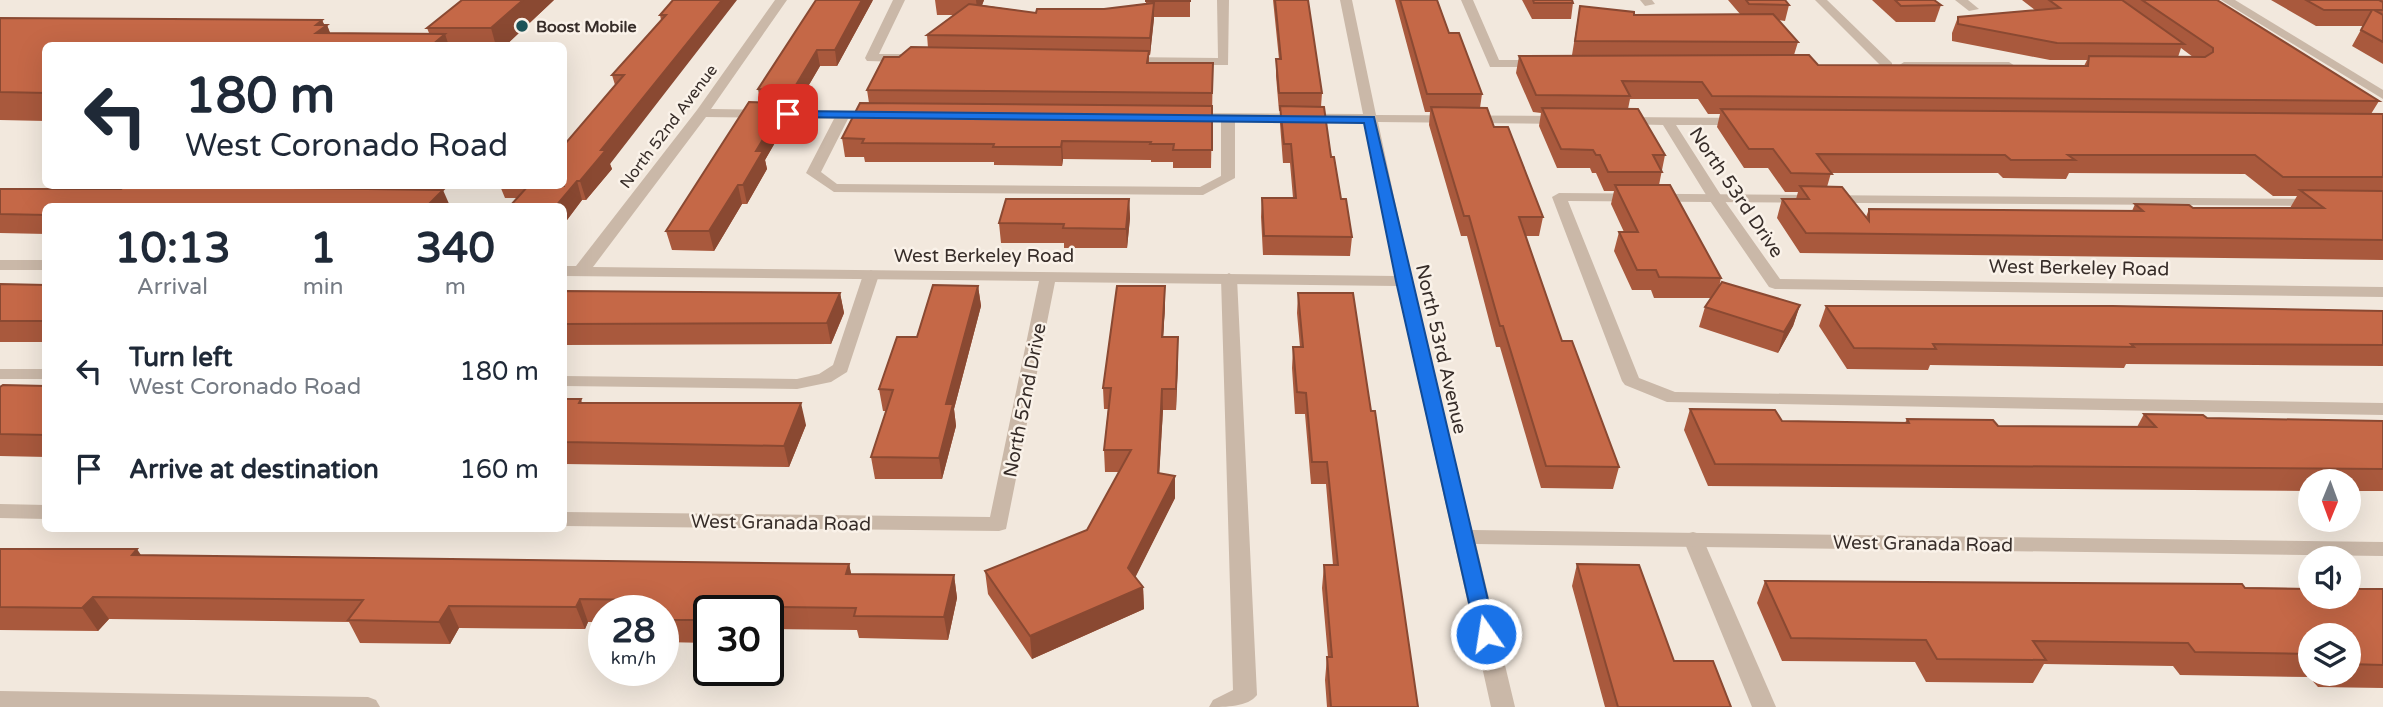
<!DOCTYPE html>
<style>
:root{--surface:#fff;--page:#f6f6f7;--text:#1f2937;--muted:#747a83}
body{margin:0;font-family:"Varela Round",sans-serif;background:var(--page);color:var(--text);height:100vh;display:flex;flex-direction:column;font-size:26px;white-space:nowrap}
*{box-sizing:border-box;margin:0}
p{font-size:23px;color:var(--muted)}
.icon{flex:none;width:38px;height:38px;fill:none;stroke:currentColor;stroke-width:2;stroke-linecap:round;stroke-linejoin:round}
.map{position:relative;flex:1;overflow:hidden}
.panel{position:absolute;left:42px;top:203px;width:525px;height:329px;display:flex;flex-direction:column;background:var(--surface);border-radius:10px;box-shadow:0 7px 28px #0002}
.panel>*{flex:none}
.banner{position:absolute;left:42px;top:42px;width:525px;height:147px;border-radius:10px;box-shadow:0 7px 28px #0002;background:#fff;color:var(--text);overflow:hidden}
.needle{width:46px;rotate:181deg}
.buttons{position:absolute;left:2298px;top:469px;display:grid;gap:14px}
.buttons a{display:grid;place-items:center;width:63px;height:63px;border-radius:50%;background:var(--surface);box-shadow:0 7px 28px #0002;font-size:35px}
.speed{position:absolute;left:588px;top:595px;display:flex;gap:14px;font-size:35px;font-weight:700;text-align:center}
.speed>*{display:grid;place-content:center;width:91px;height:91px;border-radius:50%;background:var(--surface);box-shadow:0 7px 28px #0002;line-height:1}
.speed small{font-size:18px;font-weight:400}
.speed .limit{border:4px solid #111;border-radius:10px;background:#fff;color:#111}
.pin{position:absolute;display:grid;place-items:center;width:60px;height:60px;color:#fff;margin:-30px;border-radius:14px;box-shadow:0 4px 10px #0006}
.me{position:absolute;width:77px;margin:-38px;rotate:347deg;stroke-linejoin:round;filter:drop-shadow(0 0 5px #0008)}
.turn{display:flex;align-items:center;gap:24px;height:147px;padding:0 28px;font-size:32px}
.turn .icon{width:91px;height:91px;stroke-width:2.5}
.turn b{display:block;font-size:49px;line-height:60px}
.eta{display:flex;justify-content:space-evenly;align-items:center;height:119px;text-align:center}
.eta b{font-size:42px;font-weight:800;line-height:49px}
ul{padding:0;list-style:none}
li{display:flex;align-items:center;gap:21px;height:98px;padding:0 28px}
li div{flex:1}
li b{display:block;font-size:26px}
li em{font-style:normal}
.map>svg:first-child{display:block}
</style>
<div class="map">
<svg width="2383" height="707" viewBox="0 0 2383 707">
<rect width="100%" height="100%" fill="#f2e8dd"/>
<g fill="none" stroke-linecap="round" stroke-linejoin="round">
<!-- service -->
<g fill="#cab8a8" fill-rule="evenodd">
<path d="M893 0H905L879 54H904L910 58 904 62 867 61 865 58Z"/>
<path d="M1217 0H1229L1228 65H1125L1119 61 1125 57 1218 58Z"/>
<path d="M1461 0H1473L1499 60H1540L1546 64 1544 67H1490Z"/>
<path d="M1815 0H1827L1892 63V69H1884Z"/>
<path d="M1904 62H2009L2015 66 2009 70 1900 69 1898 66Z"/>
<path d="M843 111 850 115 821 172 837 184 1200 187 1221 176V118L1228 114 1235 118V178L1203 195 834 192 806 173 836 115Z"/>
<path d="M1559 193 2322 199 2324 202 2317 206 1568 201 1639 378 1675 392 2383 403V415L1667 402 1625 385 1622 381 1552 197Z"/>
<path d="M871 270 879 275 847 372 831 382 797 389 564 386V376L797 379 819 374 833 365 863 275Z"/>
<path d="M1229 273 1237 278 1257 695C1248 707 1226 707 1209 707L1213 700 1233 690 1221 278Z"/>
<rect x="0" y="369" width="46" height="10"/>
<path d="M1693 532 1700 534 1703 539 1776 707H1752L1683 539 1686 534Z"/>
<path d="M0 691 368 697 376 700 380 707H0Z"/>
</g>
<!-- minor -->
<g fill="#cab8a8" fill-rule="evenodd">
<path d="M775 0H787L711 109 877 111 884 115 877 119 706 117 593 267 1395 276 1365 122 1189 121 1182 117 1189 113 1363 114 1340 0H1352L1376 115 1563 116 1570 120 1563 124 1378 122 1412 281 1472 530 2383 542V556L1476 544 1515 707H1491L1397 286 1055 282 1006 529 999 531 564 526V512L990 517 1039 281 564 276V266H576L697 110Z"/>
<path d="M1640 0H1652L1655 4 1645 6Z"/>
<path d="M1955 0H1968L1979 9 1969 11Z"/>
<path d="M2221 0H2235L2383 90V99Z"/>
<path d="M1623 117 1747 118 1749 121 1742 125H1676L1722 197 1780 279 2383 287V297L1775 289 1769 287 1708 198 1663 125 1618 124 1616 121Z"/>
<rect x="0" y="260" width="46" height="10"/>
<path d="M0 504 46 505V519L0 518Z"/>
</g>
</g>
<!-- wall -->
<g fill="#a9593d" fill-rule="evenodd">
<path d="M554 0 505 46H46V121L0 120V18L322 20 324 25H327L330 33H429L427 28Z"/>
<path d="M673 0 610 164 612 169 586 200H582L564 224V206L517 198H505L500 186H564L615 85 612 75 661 20 660 15Z"/>
<path d="M873 0 837 66H820L796 107H786L788 120 765 160 767 169 747 204H742L714 251 672 250 666 231 760 102 758 89Z"/>
<path d="M935 0H984L982 5 1036 13 1104 9 1146 4V0H1190V17H1154L1150 55H1149V63H1213L1211 168H1173V162H1151V160L1063 159 1062 166 994 165V162H865L864 157H845L842 138 869 103 867 90 899 57 928 48 927 35 953 15H937Z"/>
<path d="M1273 0H1308L1322 93 1321 107 1341 199 1352 237 1350 256 1263 255 1261 217 1262 198H1293L1290 163H1283L1280 124V111H1279L1276 76V59H1279Z"/>
<path d="M1395 0H1437L1449 33 1482 94 1480 108 1494 127 1543 217 1539 236H1525L1562 341 1619 467 1613 489 1541 488 1500 347H1496L1467 236H1461L1429 125 1430 112H1425Z"/>
<path d="M1522 0H1572L1573 3 1571 19H1532Z"/>
<path d="M1728 0H1785L1789 5 1785 21 1778 20 1798 42 1794 55 1818 65 2084 66 2087 60H2050L1952 41V33L1958 17 2035 10 2022 0H2217L2379 101 2371 114H2383V260L1800 253 1777 218 1782 199H1796L1798 192H1785L1768 168H1744L1717 127 1720 114H1708L1698 99H1630L1628 109 1665 155 1659 185 1721 278 1719 287 1800 305 1793 326 1778 353 1699 327 1705 307 1711 298H1654L1651 290H1632L1614 251 1619 232H1624L1611 204 1614 191H1604L1596 173H1592L1590 168H1557L1539 126 1541 113 1533 112 1516 73 1519 56 1572 55 1580 6 1634 15 1740 14ZM2181 48 2193 57H2178ZM1831 173H1998L2003 178 2066 179 2069 173 2245 174 2273 196H2297L2290 208H2193L2135 204 2132 211 1869 209 1866 217 1827 187Z"/>
<path d="M1872 0H1934L1941 5 1935 22H1896Z"/>
<path d="M2271 0H2383V64L2352 46 2363 26H2316Z"/>
<path d="M0 189 46 206V234L0 233Z"/>
<path d="M1129 199 1130 218 1127 248H1064V243H1001L999 223Z"/>
<path d="M0 284 46 285V342H0Z"/>
<path d="M978 286 981 306 954 409 956 426 942 479H875L871 457 886 411H883L879 389 917 337Z"/>
<path d="M564 291 840 293 844 313 831 344 564 345Z"/>
<path d="M1298 293 1371 411 1418 707H1327L1325 680 1327 657H1328L1322 588 1324 565H1333L1326 484H1311L1305 414H1295L1292 368 1293 347H1300L1297 313Z"/>
<path d="M1165 306 1163 337 1178 358 1176 410H1163L1159 473 1175 476V498L1135 577 1143 587 1144 609 1032 659 988 594 985 571 1087 530 1119 472H1105L1104 450 1108 409H1104L1103 388Z"/>
<path d="M1826 306 2383 311V366L2126 364 2124 368 1930 365 1928 370 1847 369 1819 326Z"/>
<path d="M46 386V457L0 456V387Z"/>
<path d="M564 399H581L582 403 806 425 789 467 564 464Z"/>
<path d="M1690 409 1782 421 1905 423 1907 419 1998 426 2137 427 2144 414 2207 418 2383 421V491H2348V481H2310V491L1708 486 1684 430Z"/>
<path d="M0 549 141 555 849 564 851 574 954 575 957 598 948 640 859 638 857 630 768 629V611H709V643L663 642V611H604V622H588L585 629 459 628 450 644 360 643 349 622 109 619 98 631 0 630Z"/>
<path d="M1577 564 1674 661 1731 707H1605L1572 586Z"/>
<path d="M1765 581 2383 589V688L2318 687 2309 677 2180 675 2173 666 2044 664 2033 683 1926 682 1915 662 1782 661 1757 603ZM2310 635H2348V674H2310Z"/>
</g>
<!-- shaded-wall -->
<g fill="#8a4932">
<path d="M523 0H554L505 46H496L491 28Z"/>
<path d="M722 0H737L610 164 612 169 586 200 580 181 601 150Z"/>
<path d="M862 0H873L837 66 835 50Z"/>
<path d="M976 0H984L978 16Z"/>
<path d="M1154 3V19L1150 55V38Z"/>
<path d="M322 20 325 26 327 25 335 46 316 33V25Z"/>
<path d="M445 34 449 46H431Z"/>
<path d="M817 50 820 66 796 107 793 90Z"/>
<path d="M785 103 788 120 765 160 767 169 747 204 743 185 756 151Z"/>
<path d="M1062 141 1063 159 1062 166 1061 147Z"/>
<path d="M577 181 582 200 564 224V206H556Z"/>
<path d="M738 185 742 204 714 251 709 231Z"/>
<path d="M443 190 450 206H427Z"/>
<path d="M1129 199 1130 218 1127 248 1126 229Z"/>
<path d="M978 286 981 306 954 409 956 426 942 479 939 458 946 404Z"/>
<path d="M1165 286V306L1162 358V337Z"/>
<path d="M840 293 844 313 831 344 827 323Z"/>
<path d="M1800 305 1793 326 1778 353 1784 332Z"/>
<path d="M1178 337V358L1176 410V389Z"/>
<path d="M1162 389 1163 410 1158 495V473Z"/>
<path d="M801 403 806 425 789 467 784 446Z"/>
<path d="M1175 476V498L1129 590 1128 568Z"/>
<path d="M137 549 152 572 132 555Z"/>
<path d="M849 564 854 586 846 574Z"/>
<path d="M954 575 957 598 948 640 944 617Z"/>
<path d="M1143 587 1144 609 1032 659 1030 636Z"/>
<path d="M93 597 109 619 98 631 82 608Z"/>
<path d="M580 599 588 622 585 629 576 607Z"/>
<path d="M449 606 459 628 450 644 439 622Z"/>
<path d="M708 606 710 611H709V641L702 620Z"/>
</g>
<!-- building -->
<g fill="#c56847" stroke="#8a4932" stroke-width="2">
<path d="M462 0H523L491 28H427Z"/>
<path d="M673 0H722L601 150H606L580 181H577L556 206H510L528 186H564V145L624 75H612L666 15H660Z"/>
<path d="M816 0H862L835 50H817L793 90 758 89Z"/>
<rect x="1146" y="0" width="44" height="1"/>
<path d="M1275 0H1308L1322 93H1279L1276 59H1281Z"/>
<path d="M1400 0H1437L1449 33H1459L1482 94H1427Z"/>
<path d="M1533 0H1572L1573 3H1534Z"/>
<path d="M1746 0H1785L1789 5 1749 4Z"/>
<path d="M1895 0H1934L1941 5 1901 6Z"/>
<path d="M2049 0H2122L2184 44 2057 43 1958 24V17L2060 8Z"/>
<path d="M2142 0H2217L2379 101 1712 96 1702 82 1622 81 1630 96 1536 95 1519 56 1809 55 1818 65 2088 66 2089 56 2205 57 2213 52V48Z"/>
<path d="M2306 0H2379L2383 2V10H2374L2383 15V42L2361 30 2372 10H2324Z"/>
<path d="M1154 3 1150 38 927 35 969 4 1036 13 1037 9H1104Z"/>
<path d="M1580 6 1634 12V15L1773 14 1798 42 1575 41Z"/>
<path d="M0 18 322 20 316 25H327L316 33 445 34 431 46H46V93L0 92Z"/>
<path d="M911 47 1149 51 1147 63H1213L1212 93 867 90 884 57H899Z"/>
<path d="M749 102 785 103 756 151H763L743 185H738L709 231H666Z"/>
<path d="M860 103 1212 106V150H1173L1174 144H1150L1151 142 1062 141 1061 147H993L994 144 862 143 864 139 842 138Z"/>
<path d="M1280 106 1324 107 1331 157H1334L1341 199H1346L1352 237 1264 236 1262 198H1296L1291 144H1284Z"/>
<path d="M1431 107 1487 108 1494 127H1508L1543 217H1519L1562 341H1572L1619 467 1546 466 1503 326H1500L1469 216H1464Z"/>
<path d="M1542 108 1638 109 1665 155H1653L1662 172H1608L1600 155H1596L1593 150 1561 149Z"/>
<path d="M1721 109 2383 114V177H2283L2255 155H2068L2075 160H2011L2005 155 1817 154 1832 174 1791 173 1773 149H1749Z"/>
<path d="M1615 185H1670L1721 278 1659 277 1656 270H1637L1619 232H1638Z"/>
<path d="M125 186 443 190 427 206H46V215L0 214V189H121Z"/>
<path d="M1800 186 1842 187 1869 221V209L2143 211 2135 204 2189 205 2193 208H2324L2300 190 2383 191V240L1806 233 1782 199H1809Z"/>
<path d="M1006 199H1129L1126 229 1063 228 1064 224 999 223Z"/>
<path d="M1722 282 1800 305 1784 332 1705 307Z"/>
<path d="M0 284 46 285V321H0Z"/>
<path d="M933 285 978 286 946 404H953L939 458 871 457 893 390 879 389 897 337H917Z"/>
<path d="M1117 286H1165L1162 337H1178L1176 389H1162L1158 473 1175 476 1128 568 1143 587 1030 636 985 571 1087 530 1131 450H1104L1111 388H1103Z"/>
<path d="M564 291 840 293 827 323 564 324Z"/>
<path d="M1298 293H1353L1371 411H1375L1418 707H1331L1327 657H1332L1324 565H1338L1327 462H1312L1306 393 1297 392 1293 347H1303Z"/>
<path d="M1826 306H2113L2383 311V345L2131 344 2134 347 1933 344 1936 349 1854 348Z"/>
<path d="M3 385 46 386V435L0 434V387Z"/>
<path d="M564 399H581L579 403H801L784 446 564 442Z"/>
<path d="M1690 409 1775 410 1782 421 1909 423 1907 419 1993 420 1998 426 2156 427 2144 414 2203 415 2207 418 2383 421V469L1715 464Z"/>
<path d="M0 549H137L132 555 849 564 846 574 954 575 944 617 854 616 856 608 708 606 702 620H663V611H640L645 600 580 599 576 607 449 606 439 622 348 620 363 600 93 597 82 608 0 607Z"/>
<path d="M1577 564 1639 565 1674 661H1713L1731 707H1618Z"/>
<path d="M1765 581 2242 584 2245 588 2310 589V597H2348V589H2383V665L2348 664V635H2310V654L2195 652 2188 643 2033 641 2046 660 1937 659 1926 640 1791 638Z"/>
</g>
<!-- route -->
<path fill="#1a73e8" stroke="#114b97" stroke-width="2" d="M788 111 1374 117 1496 634 1493 640 1486 642 1479 640 1476 634 1396 281 1364 123 784 117V112Z"/>
<!-- markers -->
<circle fill="#1e5459" stroke="#faf2e9" stroke-width="2.5" cx="522" cy="26" r="7"/>
<g text-anchor="middle" stroke-width="5" stroke-linejoin="round" paint-order="stroke">
<!-- far-poi labels -->
<g font-size="16" font-weight="bold" fill="#372d29" stroke="#faf2e9" text-anchor="start">
<text x="536" y="32">Boost Mobile</text>
</g>
<!-- far-street labels -->
<g font-size="16" fill="#372d29" stroke="#faf2e9">
<text transform="translate(668 126) rotate(-53)" y="6">North 52nd Avenue</text>
</g>
<!-- street labels -->
<g font-size="19" fill="#372d29" stroke="#faf2e9">
<text transform="translate(1737 192) rotate(56)" y="7">North 53rd Drive</text>
<text x="984" y="262">West Berkeley Road</text>
<text transform="translate(2079 267) rotate(1)" y="7">West Berkeley Road</text>
<text transform="translate(1442 349) rotate(77)" y="7">North 53rd Avenue</text>
<text transform="translate(1024 400) rotate(-79)" y="7">North 52nd Drive</text>
<text transform="translate(781 522) rotate(1)" y="7">West Granada Road</text>
<text transform="translate(1923 543) rotate(1)" y="7">West Granada Road</text>
</g>
</g>
</svg>
<div class="buttons">
<a><svg class="needle" viewBox="-14 -14 28 28"><path d="M0-13l5 13h-10z" fill="#e53935"/><path d="M0 13l5-13h-10z" fill="#747a83"/></svg></a>
<a><svg class="icon" aria-label="sound" viewBox="0 0 24 24"><path d="M4 9h4l5-4v14l-5-4H4zM17 9q2 3 0 6"/></svg></a>
<a><svg class="icon" aria-label="layers" viewBox="0 0 24 24"><path d="M12 4l9 5-9 5-9-5zM3 14l9 5 9-5"/></svg></a>
</div>
<div class="speed"><div>28<small>km/h</small></div><div class="limit">30</div></div>
<div class="pin" style="left:788px;top:114px;background:#d93025"><svg class="icon" aria-label="arrive" viewBox="0 0 24 24"><path d="M6 21V4h12l-3 4 3 4H6"/></svg></div>
<svg class="me" style="left:1486px;top:634px" viewBox="-20 -20 40 40"><circle r="17" fill="#1a73e8" stroke="#fff" stroke-width="3"/><path d="M0-11L8 9 0 5-8 9z" fill="#fff"/></svg>
<div class="banner">
<div class="turn"><svg class="icon" aria-label="left" viewBox="0 0 24 24"><path d="M17 20v-9H6M10 6l-5 5 5 5"/></svg><div><b>180 m</b>West Coronado Road</div></div>
</div>
<section class="panel">
<div class="eta">
<div><b>10:13</b><p>Arrival</p></div>
<div><b>1</b><p>min</p></div>
<div><b>340</b><p>m</p></div>
</div>
<ul>
<li><svg class="icon" aria-label="left" viewBox="0 0 24 24"><path d="M17 20v-9H6M10 6l-5 5 5 5"/></svg><div><b>Turn left</b><p>West Coronado Road</p></div><em>180 m</em></li>
<li><svg class="icon" aria-label="arrive" viewBox="0 0 24 24"><path d="M6 21V4h12l-3 4 3 4H6"/></svg><div><b>Arrive at destination</b></div><em>160 m</em></li>
</ul>
</section>
</div>
